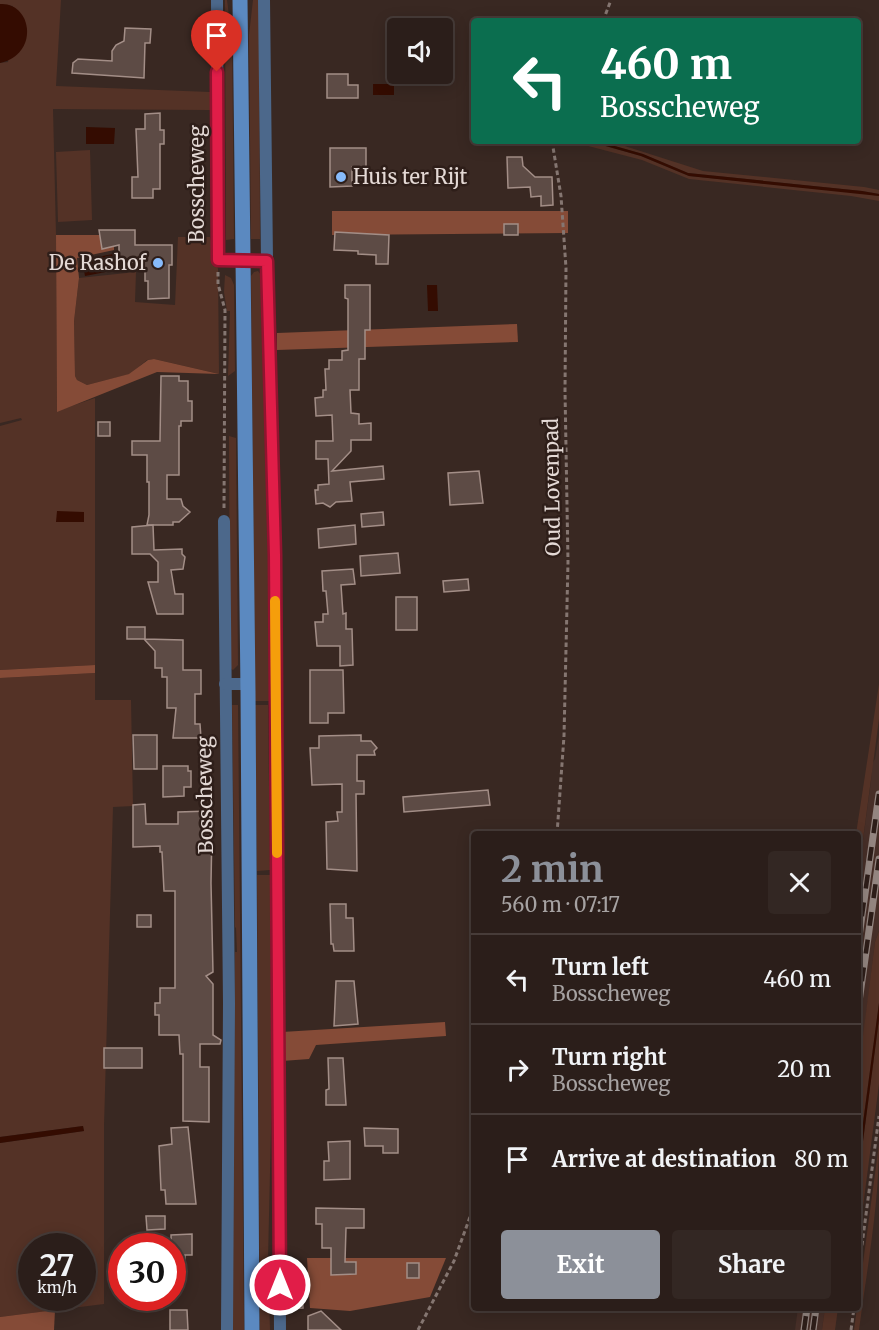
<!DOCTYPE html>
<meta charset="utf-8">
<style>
:root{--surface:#2b1e1a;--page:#332723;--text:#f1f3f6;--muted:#a6a2a2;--line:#473c39;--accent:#8c9099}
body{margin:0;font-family:Merriweather,serif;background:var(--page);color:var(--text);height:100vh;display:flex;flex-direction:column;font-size:22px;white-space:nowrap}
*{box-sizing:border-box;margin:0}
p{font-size:20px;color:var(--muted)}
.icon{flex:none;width:33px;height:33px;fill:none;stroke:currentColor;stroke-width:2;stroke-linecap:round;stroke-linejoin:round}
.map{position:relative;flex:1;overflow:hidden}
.sheet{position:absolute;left:471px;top:831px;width:390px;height:480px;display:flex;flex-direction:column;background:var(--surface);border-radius:6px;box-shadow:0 3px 15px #0003,0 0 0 2px var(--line)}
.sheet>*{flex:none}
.hud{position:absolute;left:471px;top:18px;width:390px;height:126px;border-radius:6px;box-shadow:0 3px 15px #0003,0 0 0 2px var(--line);background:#0b6e4f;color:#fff;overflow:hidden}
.fabs{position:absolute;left:387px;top:18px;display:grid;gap:12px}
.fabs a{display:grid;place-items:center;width:66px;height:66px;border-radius:6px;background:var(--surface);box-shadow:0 3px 15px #0003,0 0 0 2px var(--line);font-size:30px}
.speed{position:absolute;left:18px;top:1233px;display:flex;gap:12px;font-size:30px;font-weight:700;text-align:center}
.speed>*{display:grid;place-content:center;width:78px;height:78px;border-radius:50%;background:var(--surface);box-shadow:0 3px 15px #0003,0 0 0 2px var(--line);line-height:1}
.speed small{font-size:15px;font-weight:400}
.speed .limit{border:9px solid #d22;background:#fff;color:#111}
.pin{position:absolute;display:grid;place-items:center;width:51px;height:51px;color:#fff;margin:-62px -26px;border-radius:50% 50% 50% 0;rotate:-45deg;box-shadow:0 0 6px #0007}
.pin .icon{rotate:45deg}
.me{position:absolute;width:66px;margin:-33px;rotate:0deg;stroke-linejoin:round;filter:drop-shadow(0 0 4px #0008)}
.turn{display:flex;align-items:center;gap:21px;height:126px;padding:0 30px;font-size:27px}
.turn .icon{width:78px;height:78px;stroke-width:2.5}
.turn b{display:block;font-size:42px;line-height:51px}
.round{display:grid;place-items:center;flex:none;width:63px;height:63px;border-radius:6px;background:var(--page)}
.headline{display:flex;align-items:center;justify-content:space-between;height:102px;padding:0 30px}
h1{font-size:36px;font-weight:700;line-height:45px;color:var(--accent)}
.primary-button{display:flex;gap:12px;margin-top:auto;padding:12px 30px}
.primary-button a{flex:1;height:69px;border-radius:6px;background:var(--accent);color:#fff;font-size:24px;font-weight:700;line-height:69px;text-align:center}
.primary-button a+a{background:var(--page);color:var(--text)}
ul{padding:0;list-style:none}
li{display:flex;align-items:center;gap:18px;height:90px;padding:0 30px;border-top:2px solid var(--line)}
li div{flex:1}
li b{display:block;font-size:22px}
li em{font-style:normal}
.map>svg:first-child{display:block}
</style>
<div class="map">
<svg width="879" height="1330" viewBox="0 0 879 1330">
<rect width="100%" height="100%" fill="#392822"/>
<!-- built -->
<g fill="#472f28">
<path d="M879 735V931L875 942 858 1084V877L871 781 872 764 875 759Z"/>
<path d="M798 1308H825L822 1330H795Z"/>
</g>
<!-- green -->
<g fill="#543226" fill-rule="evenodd">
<path d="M0 0H61L56 86 210 92V110L53 109 56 235 57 411 95 398V665L0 670V426L22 420 21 418 0 423V63L8 62 13 6 0 4Z"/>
<path d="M225 0H227L232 38 234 239 226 240Z"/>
<path d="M253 0H261L259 22 260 239H251L249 35Z"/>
<path d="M569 141H588L641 156 689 176 859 193 879 196V201L851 196 689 179 642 160Z"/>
<path d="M597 141H609L703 171 864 187 879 190V194L862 191 688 173 643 154Z"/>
<path d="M90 150 92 220 58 222 56 152Z"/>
<path d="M178 237H210L218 269 219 374 154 359 147 360 130 374 87 385 77 380 75 376 74 321 79 278 136 272 135 302 175 305Z"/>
<path d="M258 271 261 275 262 342 266 384 270 701H255L251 276 254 272Z"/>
<path d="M225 275 231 278 234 285 235 371 228 376 230 311H227L224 292Z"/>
<path d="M229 436 236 438 238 665 233 670 230 668Z"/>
<path d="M95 673V700H131L133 806 113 807 104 1126V1304L0 1317V1143L84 1131 83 1126 0 1137V678ZM32 1246H82V1298H32Z"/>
<path d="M879 684V719L858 877V834H856Z"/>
<path d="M232 705H238L244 1330H232L235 952H237L236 928 235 927Z"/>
<path d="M255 705H268L270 870 257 871Z"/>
<path d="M257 875H270L272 1086 268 1259 270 1330H260Z"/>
<path d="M879 931V1003L858 1161 859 1067 875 942Z"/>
<path d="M879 1019V1084L858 1245V1179Z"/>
<path d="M879 1144C879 1206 867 1268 859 1330H854Z"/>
<path d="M825 1308H838L835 1330H822Z"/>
</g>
<!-- forest -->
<g fill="#854b37">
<path d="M332 211H568V233L332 235Z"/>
<path d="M56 235H114V250L77 258 79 278 74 321 75 376 77 380 87 385 129 374 148 360 154 359 219 374 157 372 57 412Z"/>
<path d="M517 324 518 342 277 350V333Z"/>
<path d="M95 665V673L0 678V670Z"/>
<path d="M445 1022 446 1036 316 1045 309 1059 282 1061V1032Z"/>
<path d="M307 1258H446L430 1297 350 1311 310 1308Z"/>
<path d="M55 1310 54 1330H0V1317Z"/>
</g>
<!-- water -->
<g fill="#340c01">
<path d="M0 4C32 2 40 54 0 63Z"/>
<rect x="373" y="84" width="21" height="11"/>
<path d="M86 127 115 128 114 144H86Z"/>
<path d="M588 141H597L643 154 688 173 862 191 879 194V196L689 176 641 156Z"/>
<path d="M113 254 116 270 85 276 82 260Z"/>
<path d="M427 285H437L438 311H428Z"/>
<path d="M57 511 84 512V522H56Z"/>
<path d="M879 1003V1019L858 1179V1161Z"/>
<path d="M83 1126 84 1131 0 1143V1137Z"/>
</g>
<!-- building -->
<g fill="#5d4b45" stroke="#a38e87" stroke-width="1.5">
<path d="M125 28 151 29 150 43H145L144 78 72 73 73 63 78 59 112 61V51L116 45 124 41Z"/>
<path d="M327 74H348V85H358V98H327Z"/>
<path d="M160 113V130H164V144H160V189H153V198H132V177H138L136 129H145V114Z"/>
<path d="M330 148H366V167H352V186L330 187Z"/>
<path d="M507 157H522L523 166 535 177H552L553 205 541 206V196L531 197 530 187 508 188Z"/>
<rect x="504" y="224" width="14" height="11"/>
<path d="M99 230H135V245H172V265H169V298L148 299V281H145V262H119V245L102 249Z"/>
<path d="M335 232 389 235 388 264H376V255L358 254V251L334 250Z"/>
<path d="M345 285H370V330H365V359H359V390H350L351 413 359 414V424L371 423V440H351V451L332 471 383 466 384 479 350 482 352 501 336 502 330 507 323 503 316 504 315 490H318V485L329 484 328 459H316V441H333L332 415 316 416 315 398 323 397V390H326L325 369H329V360H342V351L348 350V299L345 298Z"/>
<path d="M161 376H179V381H188V401H192V421H181V426H179V475H167V499H181L183 506 190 512 179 522H173V525H147L149 515V482H147V455H132V441H160Z"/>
<rect x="98" y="422" width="12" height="14"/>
<path d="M479 471 483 503 450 505 448 473Z"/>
<path d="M383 512 384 525 362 527 361 514Z"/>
<path d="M153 525 154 550 182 549V554L185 557 183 569 171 570 175 594H183V614H157L148 582H158V562L150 554H132V527Z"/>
<path d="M355 525 356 544 319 548 318 529Z"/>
<path d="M398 553 400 573 361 576 360 556Z"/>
<path d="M353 569 355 584 341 585 343 614 346 613V629H352L353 665 340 666V646H317L315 622H323V614H328L326 591H323L322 571Z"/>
<path d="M468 579 469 590 444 592 443 581Z"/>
<rect x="396" y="597" width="21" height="33"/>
<path d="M127 627H145V639L183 640V670H201V694H195V724H200L201 738H173L176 708H167V677H162V668H155V651L144 639H127Z"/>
<path d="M310 670H343L344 713H328V723H310Z"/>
<path d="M133 735H157V769H134Z"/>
<path d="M361 735V741H371L377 748 374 751 375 755H357V781H364V794H356L357 871 327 869 326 822 338 821 337 812H342V784L312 785 310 748H319V736Z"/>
<path d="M163 766H188V771H191V787H184V796L163 797Z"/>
<path d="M488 790 490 805 404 812 403 797Z"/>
<path d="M145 804 146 824H178V812L210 811V828L212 829 211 883 213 972 206 976 213 984V1035L221 1040 220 1044H200V1067H209V1122L183 1121V1054H180L179 1035H159V1015H155V1003H160V988H175V891H164L162 852H160V846L133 847V805Z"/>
<path d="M330 904H346V918H353L354 951H334L333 944H331Z"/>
<rect x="137" y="915" width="14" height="12"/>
<path d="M336 981H354L358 1024 334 1026Z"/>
<rect x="104" y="1048" width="38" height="20"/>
<path d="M328 1058H343L346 1105H326V1090L329 1089Z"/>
<path d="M188 1127 196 1204H166L165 1190H161L159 1146 172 1144 171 1128Z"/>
<path d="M364 1128 398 1129V1153H383V1146H365Z"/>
<path d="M350 1141V1179L324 1180V1161H329L328 1142Z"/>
<path d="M316 1208 364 1209V1228H346L345 1262H356V1274L331 1275V1248H322V1224H316Z"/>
<path d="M146 1216H165V1229L147 1230Z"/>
<path d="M192 1234V1255H185V1264L172 1265 171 1235Z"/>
<rect x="407" y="1263" width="12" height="15"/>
<path d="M302 1275 303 1308 288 1309V1276Z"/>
<rect x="144" y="1298" width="14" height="12"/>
<path d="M170 1310H187L188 1330H170Z"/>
<path d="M321 1311 341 1330H308V1316Z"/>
</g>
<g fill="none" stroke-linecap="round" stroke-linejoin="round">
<!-- path -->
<g stroke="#857671" stroke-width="3" stroke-dasharray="4.5 3" stroke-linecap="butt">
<path d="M603 21 611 0"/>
<path d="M552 141 561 196 566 268 565 391 568 562 564 736 557 834"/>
<path d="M218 272V284L225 310 224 508"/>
<path d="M858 1275 879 1116"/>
<path d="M418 1330 454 1261 474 1206"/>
<path d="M851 1330 854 1308"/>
</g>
<!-- street -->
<g stroke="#4c688b" stroke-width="12">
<path d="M217 0 218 260 267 261"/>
<path d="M264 0 267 261 275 554 280 1330"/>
<path d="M224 521 229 1003 227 1330"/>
<path d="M225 684H248"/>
</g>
<!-- secondary -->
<path stroke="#5b89c0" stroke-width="15" d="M240 0 248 691 252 1330"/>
<!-- rail casing -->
<g stroke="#948681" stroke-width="7">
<g id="rail">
<path d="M858 944 879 794"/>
<path d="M858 1009 879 859"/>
<path d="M804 1330 807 1308"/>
<path d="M813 1330 816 1308"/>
</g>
</g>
<!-- rail -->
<use href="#rail" stroke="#2e1e19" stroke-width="4.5" stroke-dasharray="14" stroke-linecap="butt"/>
</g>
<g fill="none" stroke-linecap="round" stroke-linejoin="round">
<!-- route casing -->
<g stroke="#92132f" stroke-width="15">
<path id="route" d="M217 72 218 260 267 261 275 555 280 1285"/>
</g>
<!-- route -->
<use href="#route" stroke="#e11d48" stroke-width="10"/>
<!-- slow -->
<path stroke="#f59e0b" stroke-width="10" d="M275 601 277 853"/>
</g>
<!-- markers -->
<g fill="#87bbfb" stroke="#2e1e19" stroke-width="2">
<circle cx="341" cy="177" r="6"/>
<circle cx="158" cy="263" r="6"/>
</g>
<g text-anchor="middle" stroke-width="5" stroke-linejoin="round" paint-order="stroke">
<!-- poi labels -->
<g font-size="20" fill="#e4d9d5" stroke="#2e1e19" text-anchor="start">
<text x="353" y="184">Huis ter Rijt</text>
<text x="146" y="270" text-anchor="end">De Rashof</text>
</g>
<!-- street labels -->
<g font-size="20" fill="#e4d9d5" stroke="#2e1e19">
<text transform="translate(197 184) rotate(-90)" y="7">Bosscheweg</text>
<text transform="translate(552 487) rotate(-91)" y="7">Oud Lovenpad</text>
<text transform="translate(205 795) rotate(-91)" y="7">Bosscheweg</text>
</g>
</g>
</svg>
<div class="fabs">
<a><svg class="icon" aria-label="sound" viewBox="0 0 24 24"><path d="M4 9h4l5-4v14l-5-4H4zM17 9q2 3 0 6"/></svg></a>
</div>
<div class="speed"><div>27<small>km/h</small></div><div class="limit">30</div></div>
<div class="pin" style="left:217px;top:72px;background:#d93025"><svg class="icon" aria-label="arrive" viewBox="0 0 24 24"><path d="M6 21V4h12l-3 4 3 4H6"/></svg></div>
<svg class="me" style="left:280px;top:1285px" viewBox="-20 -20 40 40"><circle r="17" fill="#e11d48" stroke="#fff" stroke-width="3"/><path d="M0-11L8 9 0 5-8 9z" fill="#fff"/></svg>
<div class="hud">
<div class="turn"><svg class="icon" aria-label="left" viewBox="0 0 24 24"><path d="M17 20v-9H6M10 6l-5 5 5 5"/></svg><div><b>460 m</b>Bosscheweg</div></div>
</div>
<section class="sheet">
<div class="headline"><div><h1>2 min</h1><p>560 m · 07:17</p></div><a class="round"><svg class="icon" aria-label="close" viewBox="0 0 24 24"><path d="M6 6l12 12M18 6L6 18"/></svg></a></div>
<ul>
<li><svg class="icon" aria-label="left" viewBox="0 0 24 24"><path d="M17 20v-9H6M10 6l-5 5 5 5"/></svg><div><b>Turn left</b><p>Bosscheweg</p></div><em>460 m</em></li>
<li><svg class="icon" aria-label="right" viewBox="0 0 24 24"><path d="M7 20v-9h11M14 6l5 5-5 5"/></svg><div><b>Turn right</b><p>Bosscheweg</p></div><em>20 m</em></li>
<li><svg class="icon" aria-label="arrive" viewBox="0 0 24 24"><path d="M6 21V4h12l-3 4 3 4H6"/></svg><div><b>Arrive at destination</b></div><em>80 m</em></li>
</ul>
<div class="primary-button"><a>Exit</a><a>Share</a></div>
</section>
</div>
